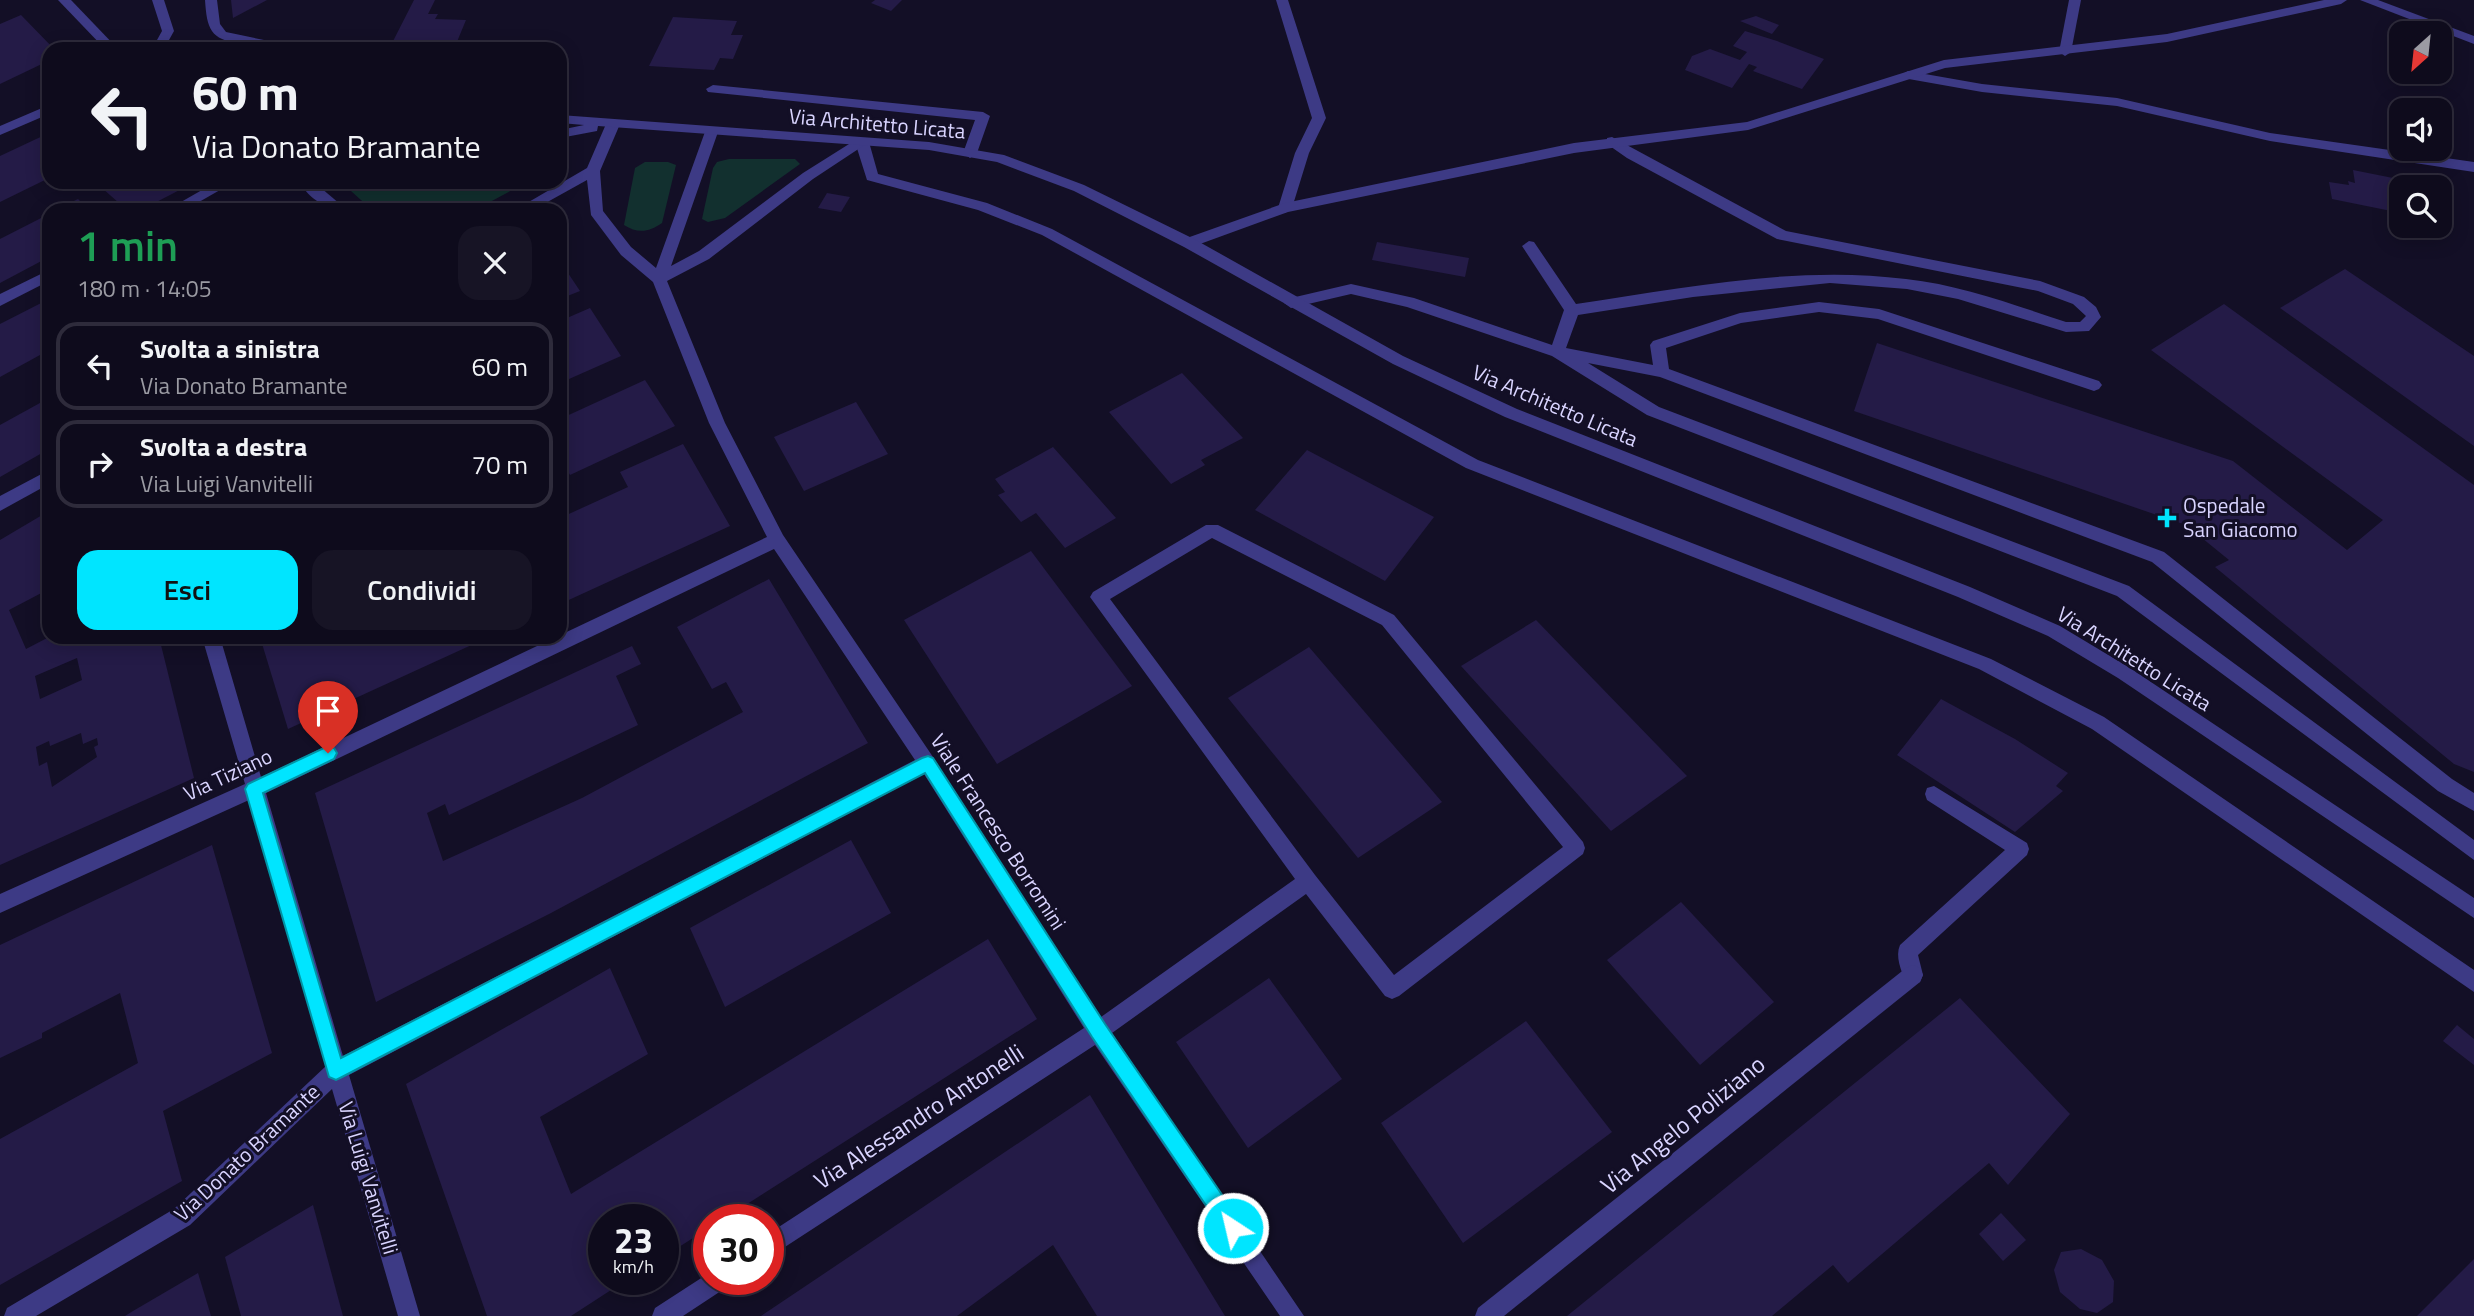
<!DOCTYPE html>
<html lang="it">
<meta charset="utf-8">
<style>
:root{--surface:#0e0b1c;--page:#171425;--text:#f1f3f6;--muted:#9b9ba3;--line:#2e2b3b;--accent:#00e5ff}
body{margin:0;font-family:"Titillium Web",sans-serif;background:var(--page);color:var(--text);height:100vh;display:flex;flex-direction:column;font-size:26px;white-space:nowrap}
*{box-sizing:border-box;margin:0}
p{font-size:23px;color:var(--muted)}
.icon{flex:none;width:38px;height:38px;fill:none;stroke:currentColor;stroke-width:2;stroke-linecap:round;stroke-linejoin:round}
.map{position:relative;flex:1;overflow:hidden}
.sheet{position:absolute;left:42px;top:203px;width:525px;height:441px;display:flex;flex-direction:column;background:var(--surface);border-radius:21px;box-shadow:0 4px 18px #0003,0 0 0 2px var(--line)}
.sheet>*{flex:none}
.top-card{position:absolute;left:42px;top:42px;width:525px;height:147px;border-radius:21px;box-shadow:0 4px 18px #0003,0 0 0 2px var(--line);background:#0e0b1c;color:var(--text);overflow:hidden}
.needle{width:46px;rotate:207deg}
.controls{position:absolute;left:2389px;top:21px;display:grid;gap:14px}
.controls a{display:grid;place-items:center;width:63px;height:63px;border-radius:14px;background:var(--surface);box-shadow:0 4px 18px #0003,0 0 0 2px var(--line);font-size:35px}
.speed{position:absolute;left:588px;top:1204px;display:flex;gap:14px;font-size:35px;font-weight:700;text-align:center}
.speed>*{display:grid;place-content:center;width:91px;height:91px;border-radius:50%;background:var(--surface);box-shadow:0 4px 18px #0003,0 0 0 2px var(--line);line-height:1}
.speed small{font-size:18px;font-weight:400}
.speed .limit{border:10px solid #d22;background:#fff;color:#111}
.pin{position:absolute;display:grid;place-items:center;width:60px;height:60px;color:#fff;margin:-72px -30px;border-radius:50% 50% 50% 0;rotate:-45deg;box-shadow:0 0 7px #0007}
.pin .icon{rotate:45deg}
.me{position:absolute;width:77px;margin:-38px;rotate:325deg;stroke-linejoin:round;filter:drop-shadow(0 0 5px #0008)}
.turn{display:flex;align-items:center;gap:24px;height:147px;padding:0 35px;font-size:32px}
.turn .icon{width:91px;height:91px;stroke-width:2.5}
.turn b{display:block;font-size:49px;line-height:60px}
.round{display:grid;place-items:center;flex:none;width:74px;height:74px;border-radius:21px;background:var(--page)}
.headline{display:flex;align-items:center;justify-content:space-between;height:119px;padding:0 35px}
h1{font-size:42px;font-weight:600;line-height:52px;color:#1e9e55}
.action{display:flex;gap:14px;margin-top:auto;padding:14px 35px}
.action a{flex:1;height:80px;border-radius:21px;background:var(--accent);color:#111;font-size:28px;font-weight:600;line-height:80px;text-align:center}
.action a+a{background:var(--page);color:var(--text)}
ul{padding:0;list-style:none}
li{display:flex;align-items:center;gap:21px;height:88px;margin:0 14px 10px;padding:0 21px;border:4px solid var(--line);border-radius:21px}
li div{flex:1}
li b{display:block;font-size:26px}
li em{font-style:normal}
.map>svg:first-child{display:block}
</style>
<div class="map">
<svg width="2474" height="1316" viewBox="0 0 2474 1316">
<rect width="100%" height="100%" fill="#130f26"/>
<!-- green -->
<g fill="#12302f">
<path d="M729 159H795L800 164 725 218 708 222 702 219 713 168 717 162Z"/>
<path d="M645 162H668L676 165 662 223C649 232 638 234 624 225L635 168Z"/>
<path d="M341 182H527L475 210H372Z"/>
</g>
<!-- building -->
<g fill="#241b47" fill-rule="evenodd">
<path d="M231 0H267L233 18Z"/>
<path d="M414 0H435L428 14H438L435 19 466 20 454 49H389Z"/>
<path d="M875 0H902L891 11 871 3Z"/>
<path d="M21 15 54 49H49V65L46 62 0 84V24Z"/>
<path d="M1756 16 1779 25 1772 34 1740 21Z"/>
<path d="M673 17 737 21 731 35H743L733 59 720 58 714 70 649 66Z"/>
<path d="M1745 31 1777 41 1824 59 1802 89 1753 71 1757 67 1749 64 1732 88 1685 70 1692 56 1710 49 1740 60 1747 52 1733 46Z"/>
<path d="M49 133V178L0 202V156Z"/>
<path d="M2353 170 2393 178 2396 190 2401 191V213L2332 199 2329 182 2349 185 2348 181 2355 183Z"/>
<path d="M114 182H195L141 210H127L102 188Z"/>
<path d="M827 193 850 197 841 212 818 208Z"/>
<path d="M78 199 89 210H56Z"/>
<path d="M49 214V257L0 283V239Z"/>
<path d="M1377 242 1469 258 1465 277 1372 260Z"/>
<path d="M560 261 580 291 560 299Z"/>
<path d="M2345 269 2474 356V446L2280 308Z"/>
<path d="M49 299V350L0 377V324Z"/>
<path d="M2224 304 2474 485V772L2454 764 2215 567 2229 560 2186 525 1854 411 1877 343 2233 461 2347 550 2383 520 2151 350Z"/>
<path d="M590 308 621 356 560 383V321Z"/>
<path d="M1182 373 1243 438 1201 460 1205 465 1171 484 1109 412Z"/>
<path d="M645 380 675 426 570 475 560 457V419Z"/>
<path d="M49 398V449L0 477V425Z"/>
<path d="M856 402 888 454 804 491 774 437Z"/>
<path d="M683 444 730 526 560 604V518L628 487 620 472Z"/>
<path d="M1053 447 1116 518 1065 548 1036 513 1021 522 998 495 1005 492 995 479Z"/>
<path d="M1307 450 1434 517 1385 581 1255 510Z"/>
<path d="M49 511V589L9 610 26 649 49 637H159L194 778 0 865V540ZM77 658 82 680 40 699 35 676ZM81 733 83 744 97 738 98 745 94 747 97 757 52 787 47 762 39 766 36 747 49 741 50 746Z"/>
<path d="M1031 551 1132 686 997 764 904 620Z"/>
<path d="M769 579 868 743 551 913 376 1002 315 793 632 646 641 664 616 676 638 725 449 815 445 804 427 813 443 861 582 798 743 712 726 682 712 689 677 627Z"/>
<path d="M1536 620 1687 776 1611 831 1461 666Z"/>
<path d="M260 637H489L288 729Z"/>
<path d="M1309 647 1442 802 1358 858 1228 698Z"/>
<path d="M1941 699 2015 739 2068 773 2056 786 2063 791 2015 832 1897 755Z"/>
<path d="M851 840 891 913 725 1007 690 928Z"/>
<path d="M212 845 272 1053 163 1111 182 1181 0 1285V1139L138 1063 120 993 42 1033V1038L0 1058V945Z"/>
<path d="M1681 902 1774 1002 1700 1065 1607 960Z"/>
<path d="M988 939 1037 1019 722 1220H709V1228L663 1257V1220H604V1279H628L571 1316H487L406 1084 610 968 648 1054 540 1117 571 1194Z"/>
<path d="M1269 978 1342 1079 1248 1148 1176 1042Z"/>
<path d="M1960 998 2070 1114 2008 1185 1989 1163 1848 1283 1833 1265 1772 1316H1567Z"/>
<path d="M1526 1021 1612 1132 1463 1243 1381 1123Z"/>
<path d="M2457 1025 2474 1039V1065L2443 1041Z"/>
<path d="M1090 1095 1225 1316H1097L1053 1245 957 1316H761Z"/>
<path d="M313 1205 343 1316H241L225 1257Z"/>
<path d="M2001 1213 2026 1240 2003 1261 1979 1234Z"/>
<path d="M2081 1249 2102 1260 2114 1281 2113 1302 2097 1313 2080 1309 2060 1292 2054 1270 2061 1252Z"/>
<path d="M2474 1259V1316H2417Z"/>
<path d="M198 1273 211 1316H125L133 1311Z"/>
</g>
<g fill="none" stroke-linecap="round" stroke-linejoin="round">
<!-- service -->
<g fill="#3d3a85" fill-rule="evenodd">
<path d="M205 0H217L220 24 226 32 264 40V46C256 47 248 45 240 44 210 39 207 29 205 0Z"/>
<path d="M1276 0H1288L1326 118 1309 153 1292 208 1285 213 1278 208 1295 153 1312 118Z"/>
<path d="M2069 0H2081L2071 52 2065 56 2059 52Z"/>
<path d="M2360 0H2378L2474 36V44Z"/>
<path d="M1908 71 1982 84 2117 98 2270 133 2474 162V172L2270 141 2117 106 1982 92 1903 78 1901 75Z"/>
<path d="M713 85 983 112 990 116 977 153 970 158 963 153 975 120 708 92 706 89Z"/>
<path d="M1612 137 1786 231 2040 281 2084 297 2096 307 2101 317 2089 331 2066 332 1958 299 1907 289 1830 283 1693 297 1578 315 1566 348 1653 365 1650 345 1653 341 1740 313 1819 302 1879 309 2099 381 2102 385 2099 389 2094 391 1878 319 1819 312 1741 323 1666 348 1669 369 2164 552 2452 779 2474 793V811L2438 791 2152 562 1660 377 1588 363 1659 407 2129 586 2474 840V860L2117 596 1647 415 1552 356 1407 307 1351 294 1291 308 1284 303 1291 298 1351 284 1414 298 1552 345 1564 310 1522 246 1529 241 1534 242 1576 304C1684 288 1796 265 1906 279 1961 285 2014 305 2066 322H2080L2086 316 2073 304 2038 291 1777 239 1627 158 1607 144V138Z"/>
<path d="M862 138 869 142 878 174 987 203 1052 229 1478 460 1991 659 2104 717 2474 970V992L2092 729 1979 669 1466 468 1042 235 978 210 867 180 855 142Z"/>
<path d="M1934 786 2027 843 2029 849 2027 855 1918 955 1923 975 1920 982 1913 985 1906 982C1901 971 1895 956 1900 945L2005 850 1927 800 1925 794 1927 788Z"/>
</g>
<!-- minor -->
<g fill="#3d3a85" fill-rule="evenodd">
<path d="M152 0H164L174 31 164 49H152L162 31Z"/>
<path d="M2324 0H2347L2341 4 2167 42 1945 68 1748 130 1574 153 1288 212 1189 248 1182 243 1184 239 1285 203 1574 143 1747 122 1944 60 2167 34Z"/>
<path d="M49 105V114L0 135V126Z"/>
<path d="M613 120 620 124 600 171 603 211 631 247 656 268 706 129 711 128 718 132 671 266 699 251 803 173 857 139H867L869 142 813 179 709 259 667 281 725 423 783 535 933 757 1101 1017 1295 879 1090 597 1093 592 1206 525H1218L1394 615 1583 842 1585 848 1583 854 1399 996 1392 999 1385 996 1306 894 1112 1033 1304 1316H1280L1095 1045 768 1258V1234L1084 1028 924 774 349 1075 420 1316H398L332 1089 190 1225 36 1316H4L7 1308 174 1209 326 1066 249 800 0 913V894L245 784 202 637H220L261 777 767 537 709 423 653 282 621 255 591 215 587 180 533 210H515L587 168 606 124ZM1212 538 1382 625 1563 847 1394 975 1315 875 1110 599ZM774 549 915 760 343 1056 266 793Z"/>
<path d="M216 182H234L185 210H167Z"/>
<path d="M300 182H314L347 210C328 210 309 200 300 182Z"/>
<path d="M49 270V281L0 306V294Z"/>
<path d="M49 470V484L0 511V496Z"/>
<path d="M1913 965 1920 968 1923 975 1920 982 1504 1316H1475L1478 1308 1906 968Z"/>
<path d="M709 1273V1279H730L727 1287 683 1316H652L655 1308Z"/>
</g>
<!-- tertiary -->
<g fill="#3d3a85" fill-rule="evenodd">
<path d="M58 0H71L118 49H105Z"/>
<path d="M560 115 929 142 1004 155 1084 185 1194 239 1403 356 1517 409 1970 587 2060 626 2130 668 2474 898V918L2118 678 2048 636 1958 597 1505 417 1393 364 1184 247 1074 191 997 162 929 150 598 126 597 131 560 138V130L584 125 560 123Z"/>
</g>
</g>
<!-- route -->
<path fill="#00e5ff" stroke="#0095a6" stroke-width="2" d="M328 746 334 748 337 753 334 759 263 793 341 1058 922 758 928 756 933 758 1105 1024 1240 1221 1243 1228 1240 1235 1233 1238 1226 1235 1092 1037 925 773 342 1077 336 1080 329 1077 245 789 248 784Z"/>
<!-- markers -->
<path fill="#00e5ff" stroke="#130f26" stroke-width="2.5" d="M2163.5 507.5h7v7h7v7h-7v7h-7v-7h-7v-7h7z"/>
<g text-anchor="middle" stroke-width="6" stroke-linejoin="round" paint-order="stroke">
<!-- street labels -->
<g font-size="21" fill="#d9d4ff" stroke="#130f26">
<text transform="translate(877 124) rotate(5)" y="7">Via Architetto Licata</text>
<text transform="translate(1555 406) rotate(23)" y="7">Via Architetto Licata</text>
<text transform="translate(2134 659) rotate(32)" y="7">Via Architetto Licata</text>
<text transform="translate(228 775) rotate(-25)" y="7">Via Tiziano</text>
<text transform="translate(998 832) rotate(57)" y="7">Viale Francesco Borromini</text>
<text transform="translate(247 1153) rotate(-43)" y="7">Via Donato Bramante</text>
<text transform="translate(368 1178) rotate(73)" y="7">Via Luigi Vanvitelli</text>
</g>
<!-- poi labels -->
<g font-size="21" fill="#d9d4ff" stroke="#130f26" text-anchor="start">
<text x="2183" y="513">Ospedale<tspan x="2183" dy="24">San Giacomo</tspan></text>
</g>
<!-- near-street labels -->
<g font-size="24" fill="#d9d4ff" stroke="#130f26">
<text transform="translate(919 1117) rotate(-33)" y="8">Via Alessandro Antonelli</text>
<text transform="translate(1683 1125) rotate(-39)" y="8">Via Angelo Poliziano</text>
</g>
</g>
</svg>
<div class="controls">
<a><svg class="needle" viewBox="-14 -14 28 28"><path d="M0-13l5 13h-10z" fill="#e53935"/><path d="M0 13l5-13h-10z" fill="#9b9ba3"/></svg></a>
<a><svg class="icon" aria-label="sound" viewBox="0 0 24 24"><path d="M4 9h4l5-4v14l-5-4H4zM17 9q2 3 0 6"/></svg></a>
<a><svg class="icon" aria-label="search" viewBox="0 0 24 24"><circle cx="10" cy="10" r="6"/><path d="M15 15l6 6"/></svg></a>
</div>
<div class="speed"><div>23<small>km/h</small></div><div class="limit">30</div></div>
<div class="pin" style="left:328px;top:753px;background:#d93025"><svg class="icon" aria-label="arrive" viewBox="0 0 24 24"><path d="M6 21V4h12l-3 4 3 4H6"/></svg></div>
<svg class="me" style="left:1233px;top:1228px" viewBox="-20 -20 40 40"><circle r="17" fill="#00e5ff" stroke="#fff" stroke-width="3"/><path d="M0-11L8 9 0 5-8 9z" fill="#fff"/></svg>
<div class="top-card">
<div class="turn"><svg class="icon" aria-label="left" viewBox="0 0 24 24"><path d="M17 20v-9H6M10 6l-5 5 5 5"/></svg><div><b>60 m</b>Via Donato Bramante</div></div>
</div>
<section class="sheet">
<div class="headline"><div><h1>1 min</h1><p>180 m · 14:05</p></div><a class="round"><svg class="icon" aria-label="close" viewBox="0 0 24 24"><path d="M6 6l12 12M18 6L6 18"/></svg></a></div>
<ul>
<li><svg class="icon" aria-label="left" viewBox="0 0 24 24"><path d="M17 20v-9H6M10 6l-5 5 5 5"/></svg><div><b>Svolta a sinistra</b><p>Via Donato Bramante</p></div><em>60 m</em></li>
<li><svg class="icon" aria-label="right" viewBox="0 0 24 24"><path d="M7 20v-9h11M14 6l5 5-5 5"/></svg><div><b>Svolta a destra</b><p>Via Luigi Vanvitelli</p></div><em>70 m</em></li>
</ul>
<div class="action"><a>Esci</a><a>Condividi</a></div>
</section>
</div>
